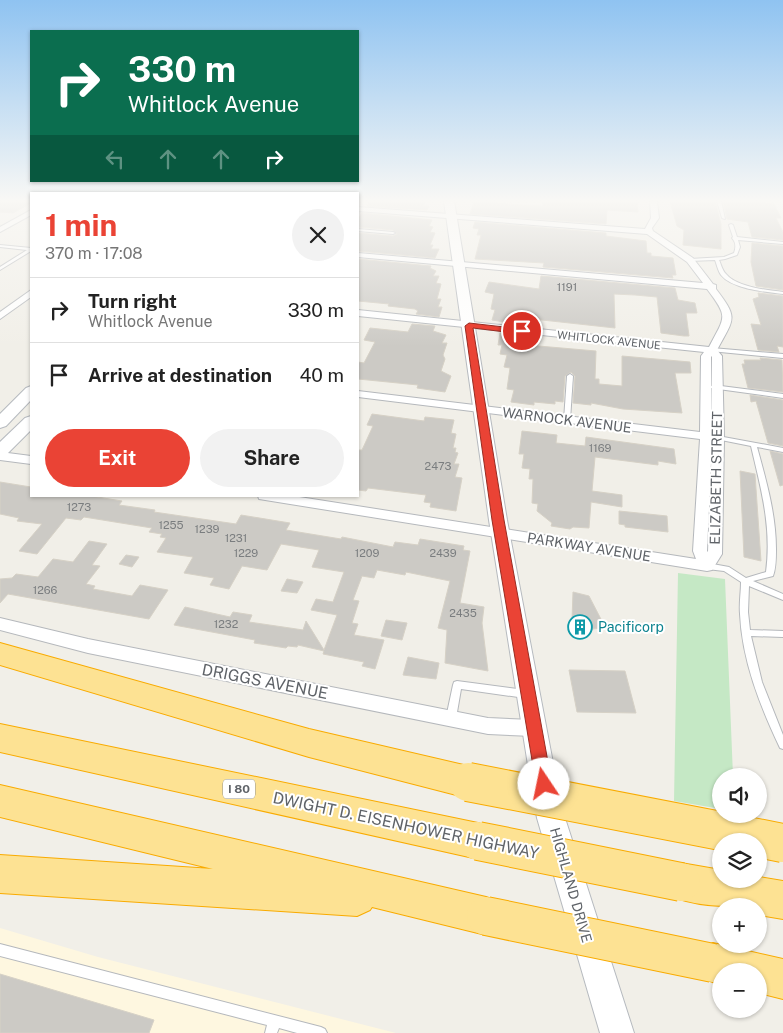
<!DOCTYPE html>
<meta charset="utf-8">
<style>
:root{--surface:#fff;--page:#f2f2f2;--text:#222;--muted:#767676;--line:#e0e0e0;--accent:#ea4335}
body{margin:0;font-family:"Public Sans",sans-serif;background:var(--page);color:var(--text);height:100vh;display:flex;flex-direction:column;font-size:19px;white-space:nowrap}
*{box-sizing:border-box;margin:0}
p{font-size:16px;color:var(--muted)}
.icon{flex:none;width:28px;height:28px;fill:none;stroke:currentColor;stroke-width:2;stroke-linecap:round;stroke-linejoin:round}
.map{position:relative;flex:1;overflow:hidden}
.details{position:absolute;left:30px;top:192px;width:329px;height:305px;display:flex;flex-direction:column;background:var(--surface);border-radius:0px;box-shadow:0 1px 4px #0004}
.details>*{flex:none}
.banner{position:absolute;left:30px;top:30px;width:329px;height:152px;border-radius:0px;box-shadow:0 1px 4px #0004;background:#0b6e4f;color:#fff;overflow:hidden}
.controls{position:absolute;left:712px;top:768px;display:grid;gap:10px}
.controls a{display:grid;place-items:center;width:55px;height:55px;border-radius:50%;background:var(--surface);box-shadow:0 1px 4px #0004;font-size:25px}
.pin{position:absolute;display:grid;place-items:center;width:42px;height:42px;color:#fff;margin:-21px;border:2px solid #fff;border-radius:50%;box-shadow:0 1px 5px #0007}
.me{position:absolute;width:55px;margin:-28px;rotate:349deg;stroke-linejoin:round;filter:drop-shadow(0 0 4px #0008)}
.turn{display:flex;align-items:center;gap:18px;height:105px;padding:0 15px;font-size:22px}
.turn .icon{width:65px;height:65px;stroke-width:2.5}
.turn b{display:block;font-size:35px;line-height:42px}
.lanes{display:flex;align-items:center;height:48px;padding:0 15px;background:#0003;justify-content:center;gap:25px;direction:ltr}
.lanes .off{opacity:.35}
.round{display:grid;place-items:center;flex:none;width:52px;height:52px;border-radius:26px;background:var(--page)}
.headline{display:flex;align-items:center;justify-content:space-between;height:85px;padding:0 15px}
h1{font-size:30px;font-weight:700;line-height:38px;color:var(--accent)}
.button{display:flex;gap:10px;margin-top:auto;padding:10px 15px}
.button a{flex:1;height:58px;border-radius:30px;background:var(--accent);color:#fff;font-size:20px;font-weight:700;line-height:58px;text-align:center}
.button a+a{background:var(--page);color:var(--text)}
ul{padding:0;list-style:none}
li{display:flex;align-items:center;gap:15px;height:65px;padding:0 15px;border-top:1px solid var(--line)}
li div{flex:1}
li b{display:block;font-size:19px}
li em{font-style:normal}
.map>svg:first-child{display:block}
</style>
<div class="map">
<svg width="783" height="1033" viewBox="0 0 783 1033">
<rect width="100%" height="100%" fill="#f1efe8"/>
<!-- commercial -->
<path fill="#fef7e0" d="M0 928 98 957 396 1033H0Z"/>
<!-- green -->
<path fill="#c5e8c5" d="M678 573 725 579 733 776H721V809L674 801Z"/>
<!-- building -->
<g fill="#cccac5" stroke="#d6d1c6">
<path d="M0 201H31V203L13 213 0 212Z"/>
<path d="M370 201H426L423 206H429L427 210 367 206Z"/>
<path d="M543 201H637L638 212 607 210 606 224 470 214 474 202 542 206Z"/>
<path d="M670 201H715L721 224V249L683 245 684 230 677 226Z"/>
<path d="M723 201 774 204 781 218H776L783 232V240L752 237 748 222 727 219Z"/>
<path d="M362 213 432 220 429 226 433 227 430 232 435 233 430 245H433L431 249H439L435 258 358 251V233L393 236 397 234 393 230 358 227V219Z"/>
<path d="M475 222 606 233V236L646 241 647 253H651V256L673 258 676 275H672L673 278 543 267 544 263 475 259 481 235H477L479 229 473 228Z"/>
<path d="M752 243 783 246V290L756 286 751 262Z"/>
<path d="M358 259 431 266 430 268 436 271 433 276H439L436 283 441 284 437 299H441L438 307H442L439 317 416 314 418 311 415 309 388 306 389 304 358 301Z"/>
<path d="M541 276 675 288 678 300 695 303 697 313H686L689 336H684L661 333 657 297 635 295 614 294 615 328 524 318 522 325 492 320 495 310 491 309 494 294 485 292 489 282 539 289Z"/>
<path d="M758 293 783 296V347L777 346 779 352 758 350 751 324 761 325 753 299 759 297Z"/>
<path d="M412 324 435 326 433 331 446 335 442 343H447L443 355 445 359 441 371 451 376 445 392 417 388 418 385 358 379V362L364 363 375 342 364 340 370 328 408 332Z"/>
<path d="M500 333 520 335 519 340 527 342V345L596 351 595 379H599V384L622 386V356L690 362 691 373H675L682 413 623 409 591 403V405L573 403 575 376 571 372 565 376 563 402 555 401V404L534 402V405L511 402 514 390 507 389 510 368 504 367 507 355 500 354 502 345H498Z"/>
<path d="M760 358 782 360 783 392 748 388 742 364H745L744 360H761Z"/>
<path d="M750 395 783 400V446L768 443 756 401 751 402Z"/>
<path d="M372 414 424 421 425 417 454 420 451 433 456 434 453 448H456L455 452 458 453 454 464H459L455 477 462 478 456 511 430 507 431 503 424 502 426 495 368 488 366 491 358 490V450H362L373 426 367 425Z"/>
<path d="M522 431 557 435 556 443 585 446 586 437 674 449 676 464 658 461V465L595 457 592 491 622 495V507L591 502 589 528 573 527 570 529 551 526 552 523 537 511 538 504 532 503 533 479H529L530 469 522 468 524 454H519Z"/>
<path d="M770 451 783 454V485L780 486Z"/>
<path d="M740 471 755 474 761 561 744 557Z"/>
<path d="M0 482 31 487V496H91L122 501 119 505 155 510 154 512 236 524 241 515 290 523 286 530 341 539 342 537 393 547 395 542 418 545 420 539 464 546 463 550 470 551 460 603 484 607 482 623 488 671 445 663 447 630 438 628 450 581 406 572 405 575 377 570 374 578 362 576 353 600 359 601 352 623 358 624 354 635 384 640 375 669 362 666 364 662 323 654 324 651 298 645 297 647 288 646 286 648 267 645 254 643 255 640 174 625 185 607 230 617 233 612 252 615 249 622 290 628 303 630 306 621 324 650 337 615 311 610 316 599 333 602 344 572 312 567 319 550 281 544 267 570 242 566 229 589 210 585 214 578 184 573 193 557 157 552 166 538 160 537 162 534 149 532 152 528 84 517 81 520 66 518 37 554 19 551 42 524 17 521 19 518 0 514Z"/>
<path d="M619 511 667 516 668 532 625 527V525L619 524Z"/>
<path d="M89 541 107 544 92 565 100 566 86 584 95 586 93 589 132 596 140 585 168 590 149 619 8 594 0 603V579L12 578 16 574 38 577 53 559 73 562Z"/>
<path d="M126 555 139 557 132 567 119 564Z"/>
<path d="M287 579 303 582 297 593 281 591Z"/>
<path d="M573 592 589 596 604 625H601L602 628 575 631 572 620Z"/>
<path d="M386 620 407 623 402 640 381 636Z"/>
<path d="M408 657 439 663 436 679 403 675Z"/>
<path d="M569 670 625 671 636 713 577 712Z"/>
<path d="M0 974 154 1020 149 1033H0Z"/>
</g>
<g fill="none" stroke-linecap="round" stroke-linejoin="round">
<!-- lane casing -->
<g stroke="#b5b8bc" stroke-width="2">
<g id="lane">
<path d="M717 201H721L725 219 722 218Z"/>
<path d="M731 224 733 225 737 237 783 242V244L738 240 740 247 737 255 725 259 719 260C721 264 722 270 726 274 736 287 767 290 783 292V294C766 292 732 289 721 275 718 271 717 265 715 260L689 261V259H690L724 257 734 253C736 248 736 242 732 238L733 237 729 225Z"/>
<path d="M358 229 393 232 395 233 393 234 358 231Z"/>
<path d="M0 245 31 248V251L0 270V267L27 250 0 247Z"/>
<path d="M712 348 783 354V358L710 351V349Z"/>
<path d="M570 374 573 376 570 420 567 422 564 420 567 376Z"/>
<path d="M713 385 783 394V398L711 388 710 387Z"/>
<path d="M718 436 783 448V452L757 447C766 480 776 514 776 549 776 558 776 568 773 576L753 581 783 594V600L749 586 748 612 750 630 783 631V637L751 636 762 682 783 735V749L780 748C760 706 742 660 740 614 739 603 741 593 741 582L724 571 707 569 704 568 703 566 704 564 707 563 729 567 746 578 766 572C772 527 761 489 751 446L716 439 715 438Z"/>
<path d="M457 681 525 690 528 691 529 694 528 697 525 698 461 689 456 718 454 721 451 722 448 721 446 718 453 685 454 682Z"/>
<path d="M0 944 321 1027 325 1029 327 1033H297L279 1028 277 1033H265L267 1025 0 956Z"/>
</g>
</g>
<!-- street casing -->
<g stroke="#b5b8bc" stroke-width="2">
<g id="street">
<path d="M650 201H657L659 218 652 228 653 231 693 258 713 284 716 285V289C739 319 734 318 717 350L722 356 724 438 722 554 712 570 707 571 259 499 258 496H293L696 559 693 551 700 439 358 397V391L700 432 701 356 704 352 358 316V310L709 347C725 316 729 318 707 289L358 257V253L703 283 687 262 647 234 358 211V207L645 229 651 218ZM712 356V431L711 357ZM712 441 708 552 707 551Z"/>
<path d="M31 210V215L0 232V227Z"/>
<path d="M31 290V297L0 319V312Z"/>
<path d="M0 452 31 456V464L0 460Z"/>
<path d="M0 618 88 639 488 718 533 720 539 722 542 728 539 734 533 736 488 734 88 653 0 630Z"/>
</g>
</g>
<!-- secondary casing -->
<g stroke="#b6babf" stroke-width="2">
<g id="secondary">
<path d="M444 201H454L507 520 557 784 565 818 634 1033H600L537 818 531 784 489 520Z"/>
<path d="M31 386V400L6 426 0 428V414L26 388Z"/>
<path d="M31 416V430L6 455 0 456V442L25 418Z"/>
</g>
</g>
<!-- highway casing -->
<g stroke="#f9ab00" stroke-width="2">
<g id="highway">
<path d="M0 643 309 729 468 766 480 771 485 782 480 793 468 798 309 757 0 665Z"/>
<path d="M0 724 478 823 491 828 496 841 491 854 478 859 0 752Z"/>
<path d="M0 785 486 897 500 902 505 916 500 930 486 935 372 907 370 910 357 916 0 893V855L213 869 0 817Z"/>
<path d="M681 863 721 870V879H759V877L783 881V919L759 915V906C726 906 700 908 668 895L662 882 668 869Z"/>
<path d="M713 943 783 959V999L759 993V971H721V985L699 977 693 963 699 949Z"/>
</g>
</g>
<!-- lane -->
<use href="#lane" fill="#fff" fill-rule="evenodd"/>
<!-- street -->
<use href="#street" fill="#fff" fill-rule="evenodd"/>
<!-- secondary -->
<use href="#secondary" fill="#fff" fill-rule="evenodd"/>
<!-- highway -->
<use href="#highway" fill="#fde293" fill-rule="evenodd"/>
<!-- highway-bridge casing -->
<g stroke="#f9ab00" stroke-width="40" stroke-linecap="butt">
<g id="highway-bridge">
<path d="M468 782 783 843"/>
<path d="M478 841 681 882"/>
<path d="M486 916 713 963"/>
</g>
</g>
<!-- highway-bridge -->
<use href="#highway-bridge" stroke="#fde293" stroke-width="38"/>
</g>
<!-- sky -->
<linearGradient id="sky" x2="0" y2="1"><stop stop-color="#8fc3f1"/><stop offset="0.58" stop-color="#f9f8f5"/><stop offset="1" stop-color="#f9f8f5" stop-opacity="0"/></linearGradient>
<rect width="783" height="346" fill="url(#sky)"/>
<!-- route -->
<path fill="#ea4335" stroke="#982c22" d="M469 323 522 329 526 331 522 334 473 328 504 520 552 784 549 790 544 792 538 790 536 784 492 520 465 326Z"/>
<!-- icons -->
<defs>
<g id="building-ring" transform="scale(1.25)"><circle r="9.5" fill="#fff" stroke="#0f9aa8" stroke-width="1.5"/><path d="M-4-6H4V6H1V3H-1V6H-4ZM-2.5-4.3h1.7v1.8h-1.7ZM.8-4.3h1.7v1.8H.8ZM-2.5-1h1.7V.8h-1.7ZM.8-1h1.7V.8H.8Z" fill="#0f9aa8"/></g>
</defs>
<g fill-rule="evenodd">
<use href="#building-ring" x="580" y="627"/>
</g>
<g text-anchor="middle" stroke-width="4" stroke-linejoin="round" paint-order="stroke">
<!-- number labels -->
<g font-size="11" fill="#7a7d7f">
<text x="567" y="291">1191</text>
<text x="600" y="452">1169</text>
<text x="438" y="470">2473</text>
<text x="79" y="511">1273</text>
<text x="171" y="529">1255</text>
<text x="207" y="533">1239</text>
<text x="236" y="542">1231</text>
<text x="246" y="557">1229</text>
<text x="367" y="557">1209</text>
<text x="443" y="557">2439</text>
<text x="45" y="594">1266</text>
<text x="463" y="617">2435</text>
<text x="226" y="628">1232</text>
</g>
<!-- far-street labels -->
<g font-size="11" fill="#5f6368" stroke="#fff">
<text transform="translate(609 340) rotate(6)" y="4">WHITLOCK AVENUE</text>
</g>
<!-- shield labels -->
<rect fill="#fff" stroke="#8f9295" stroke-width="1" x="223" y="779.5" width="32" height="19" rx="4"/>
<g font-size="12" font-weight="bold" fill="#5f6368">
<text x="239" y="793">I 80</text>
</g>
<!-- street labels -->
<g font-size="14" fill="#5f6368" stroke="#fff">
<text transform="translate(567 420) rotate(7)" y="5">WARNOCK AVENUE</text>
<text transform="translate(716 478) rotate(-89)" y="5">ELIZABETH STREET</text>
<text transform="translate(589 547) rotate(9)" y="5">PARKWAY AVENUE</text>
<text transform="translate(571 885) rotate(74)" y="5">HIGHLAND DRIVE</text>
</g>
<!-- culture labels -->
<g font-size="14" fill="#0d838f" stroke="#fff" text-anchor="start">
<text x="598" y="632">Pacificorp</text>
</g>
<!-- near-street labels -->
<g font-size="16" fill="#5f6368" stroke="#fff">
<text transform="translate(265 681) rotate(11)" y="6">DRIGGS AVENUE</text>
<text transform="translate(406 825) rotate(12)" y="6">DWIGHT D. EISENHOWER HIGHWAY</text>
</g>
</g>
</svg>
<div class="controls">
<a><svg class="icon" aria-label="sound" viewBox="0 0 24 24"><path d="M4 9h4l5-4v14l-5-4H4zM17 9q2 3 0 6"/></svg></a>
<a><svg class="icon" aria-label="layers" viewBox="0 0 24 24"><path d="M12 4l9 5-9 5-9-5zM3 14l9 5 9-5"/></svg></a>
<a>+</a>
<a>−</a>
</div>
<div class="pin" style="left:522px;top:331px;background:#d93025"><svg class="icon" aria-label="arrive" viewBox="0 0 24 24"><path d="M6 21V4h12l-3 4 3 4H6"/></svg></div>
<svg class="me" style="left:544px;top:784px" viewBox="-20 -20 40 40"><circle r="19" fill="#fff"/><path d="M0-13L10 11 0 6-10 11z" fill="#ea4335"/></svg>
<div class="banner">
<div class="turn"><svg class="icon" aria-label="right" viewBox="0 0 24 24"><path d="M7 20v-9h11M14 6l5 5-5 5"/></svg><div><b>330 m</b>Whitlock Avenue</div></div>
<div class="lanes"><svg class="icon off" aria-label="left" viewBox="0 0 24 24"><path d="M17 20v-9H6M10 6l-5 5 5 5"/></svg><svg class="icon off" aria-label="ahead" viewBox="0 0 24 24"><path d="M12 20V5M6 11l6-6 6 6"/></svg><svg class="icon off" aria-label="ahead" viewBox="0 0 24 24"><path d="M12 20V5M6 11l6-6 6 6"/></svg><svg class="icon" aria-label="right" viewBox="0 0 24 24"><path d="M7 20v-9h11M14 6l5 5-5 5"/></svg></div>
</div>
<section class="details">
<div class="headline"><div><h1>1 min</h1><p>370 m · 17:08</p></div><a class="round"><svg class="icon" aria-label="close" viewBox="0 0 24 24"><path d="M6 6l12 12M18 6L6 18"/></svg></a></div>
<ul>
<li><svg class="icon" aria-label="right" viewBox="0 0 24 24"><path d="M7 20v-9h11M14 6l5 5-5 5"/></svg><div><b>Turn right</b><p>Whitlock Avenue</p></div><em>330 m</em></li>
<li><svg class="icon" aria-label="arrive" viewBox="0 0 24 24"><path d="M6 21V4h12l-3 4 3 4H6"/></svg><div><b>Arrive at destination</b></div><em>40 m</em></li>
</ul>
<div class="button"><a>Exit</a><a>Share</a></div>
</section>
</div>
